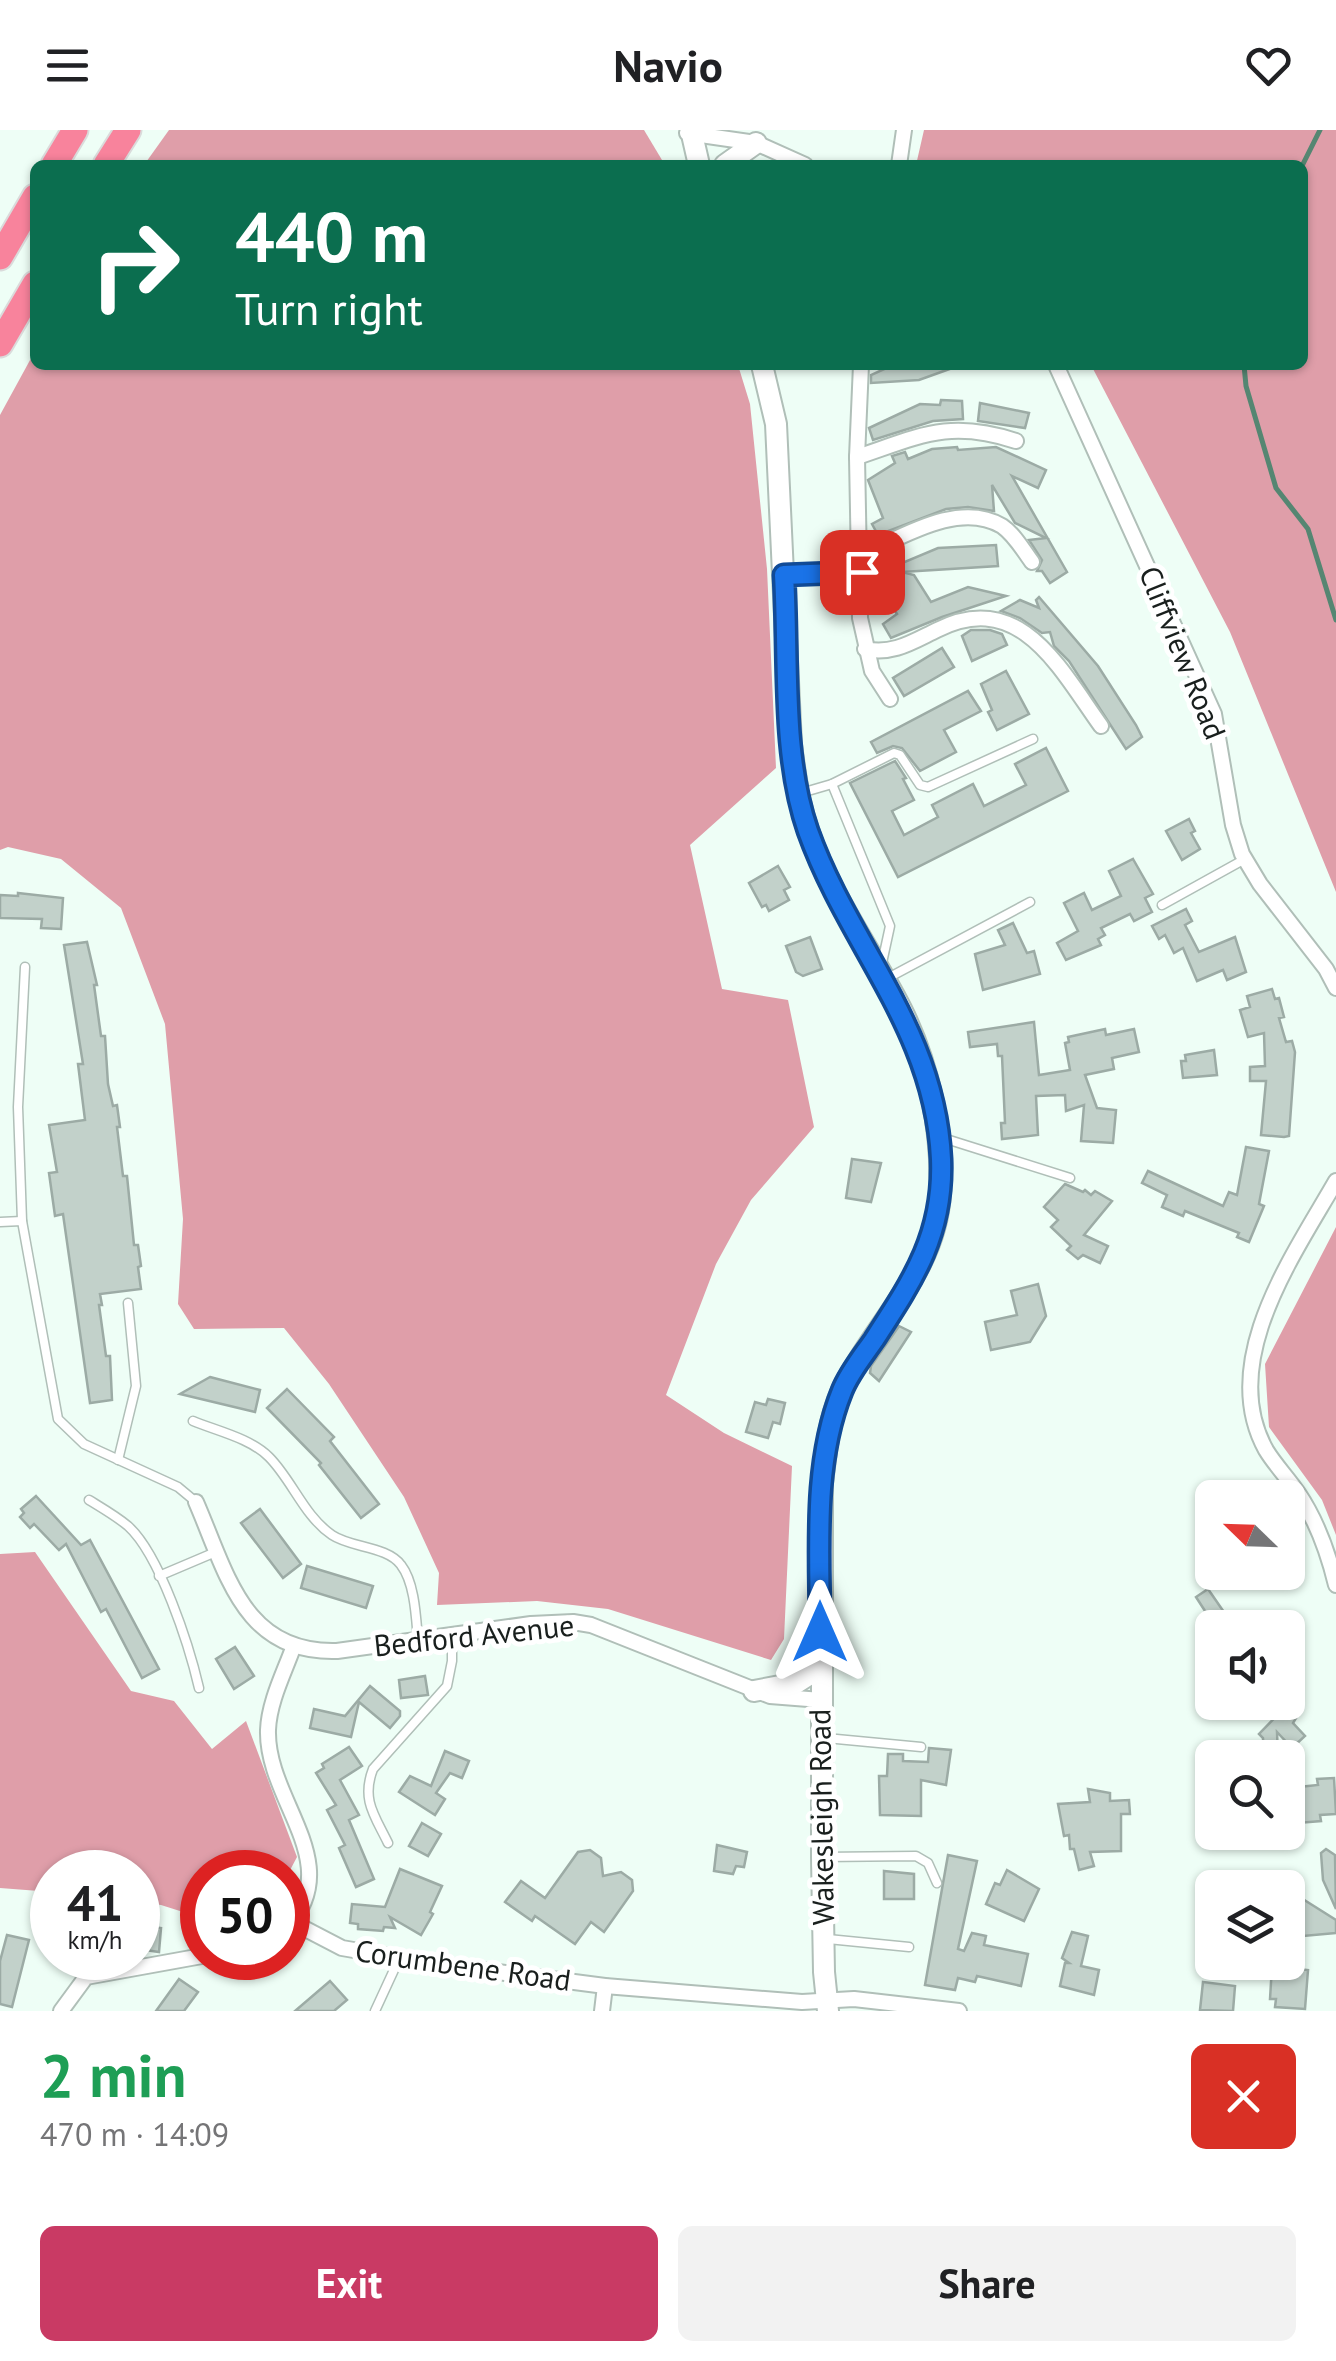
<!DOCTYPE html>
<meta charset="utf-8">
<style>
:root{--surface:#fff;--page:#f2f2f2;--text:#202124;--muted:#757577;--accent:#c93a64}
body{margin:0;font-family:"PT Sans",sans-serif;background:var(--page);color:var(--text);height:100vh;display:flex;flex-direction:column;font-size:38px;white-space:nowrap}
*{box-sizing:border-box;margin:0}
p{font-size:32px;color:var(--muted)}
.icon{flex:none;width:55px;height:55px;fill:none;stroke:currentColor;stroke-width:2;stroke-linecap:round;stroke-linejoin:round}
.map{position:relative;height:1881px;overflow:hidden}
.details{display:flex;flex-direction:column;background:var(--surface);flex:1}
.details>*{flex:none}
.top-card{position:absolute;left:30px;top:30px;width:1278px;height:210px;border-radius:15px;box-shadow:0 2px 8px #0004;background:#0b6e4f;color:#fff;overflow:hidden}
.needle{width:65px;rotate:293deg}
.fabs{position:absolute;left:1195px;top:1350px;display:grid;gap:20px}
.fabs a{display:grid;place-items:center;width:110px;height:110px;border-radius:15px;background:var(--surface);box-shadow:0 2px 8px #0004;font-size:50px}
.speed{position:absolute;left:30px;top:1720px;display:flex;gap:20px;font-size:50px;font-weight:700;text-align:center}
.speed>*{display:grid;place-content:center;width:130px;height:130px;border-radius:50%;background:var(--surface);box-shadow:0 2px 8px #0004;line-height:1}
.speed small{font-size:25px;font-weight:400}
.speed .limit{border:15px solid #d22;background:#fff;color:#111}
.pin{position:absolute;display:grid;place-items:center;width:85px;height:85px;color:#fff;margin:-42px;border-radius:20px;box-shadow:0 5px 15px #0006}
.me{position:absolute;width:110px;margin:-55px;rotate:0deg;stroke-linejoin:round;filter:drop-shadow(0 0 8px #0008)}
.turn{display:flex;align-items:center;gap:35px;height:210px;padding:0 40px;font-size:45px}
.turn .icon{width:130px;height:130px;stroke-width:2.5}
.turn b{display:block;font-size:70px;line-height:85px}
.round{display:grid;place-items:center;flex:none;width:105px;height:105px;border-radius:15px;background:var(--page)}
.headline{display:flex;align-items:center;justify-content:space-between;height:170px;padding:0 40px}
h1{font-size:60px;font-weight:600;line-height:75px;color:#1e9e55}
.primary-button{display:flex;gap:20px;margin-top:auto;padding:20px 40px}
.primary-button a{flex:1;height:115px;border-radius:15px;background:var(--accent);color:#fff;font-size:40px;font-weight:600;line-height:115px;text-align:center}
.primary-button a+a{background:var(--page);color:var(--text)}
header{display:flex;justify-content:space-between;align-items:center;height:130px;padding:0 40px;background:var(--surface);font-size:45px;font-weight:600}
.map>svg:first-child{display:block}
</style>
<header><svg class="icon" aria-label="menu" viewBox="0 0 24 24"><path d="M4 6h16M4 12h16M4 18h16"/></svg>Navio<svg class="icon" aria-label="heart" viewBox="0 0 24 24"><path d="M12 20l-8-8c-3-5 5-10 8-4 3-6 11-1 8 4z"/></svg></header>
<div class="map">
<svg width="1336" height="1881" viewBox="0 0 1336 1881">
<rect width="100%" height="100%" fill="#eefef6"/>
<!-- forest -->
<g fill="#df9ea9">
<path d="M169 0H644L665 35H144Z"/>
<path d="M924 0H1336V762L1230 502 1091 235H1302V35H916Z"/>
<path d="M35 221V235H738L750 274 767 439 776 638 690 715 722 859 788 870 814 997 751 1070 716 1134 666 1265 724 1303 792 1336 784 1509 771 1530 608 1479 537 1471 437 1475 439 1443 404 1367 329 1254 284 1198 194 1199 178 1174 183 1089 165 894 121 778 61 729 8 717 0 720V285Z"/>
<path d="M1336 1097V1405L1322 1370 1269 1297 1265 1234Z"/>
<path d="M35 1422 131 1561 174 1571 212 1619 246 1591 297 1727 288 1744 202 1742V1788L161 1775 138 1772V1742H52V1762L0 1758V1424Z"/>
</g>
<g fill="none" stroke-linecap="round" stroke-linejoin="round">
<!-- stream -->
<g stroke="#558672" stroke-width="5">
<path d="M1302 36 1320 0"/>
<path d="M1244 235 1246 256 1276 358 1308 399 1336 490"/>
</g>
</g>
<!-- building -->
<g fill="#c2d1ca" stroke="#9caba5" stroke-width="2.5">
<path d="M893 235H955V237L919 250 871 253V245Z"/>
<path d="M941 270 962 271 963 289 933 291 873 310 869 298 920 274 940 275Z"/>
<path d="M980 273 1029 283 1025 298 978 291Z"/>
<path d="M957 317 958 320 996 317 1046 340 1038 358 1012 346 1067 442 1050 453 1042 441H1037L1042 430 1029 410 1046 408 1015 393 992 355 994 381 968 377 946 379 878 405 872 394 883 388 868 350 895 333 892 326 905 322 908 329 932 319Z"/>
<path d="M996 415 998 436 902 442 914 445 931 472 968 457 1006 466 942 487 891 508 883 494 897 484 875 450 885 444 883 441 938 418Z"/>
<path d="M1039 467 1098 536 1136 595 1142 607 1126 619 1069 531 1054 516 1050 502 1042 503 1020 488 1001 481 1020 470 1039 478 1036 470Z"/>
<path d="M971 500H990L1002 504 1007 515 972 531 962 506Z"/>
<path d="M942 518 954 537 904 566 893 548Z"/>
<path d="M1006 541 1029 584 997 600 988 582 992 580 981 554Z"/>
<path d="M968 561 981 581 944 600 956 622 920 641 902 618 893 616 877 623 871 612Z"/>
<path d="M1046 618 1068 661 898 747 850 653 895 631 906 648 903 649 914 670 892 681 904 705 938 687 932 675 973 654 984 676 1026 655 1015 634Z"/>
<path d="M1189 689 1195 701 1191 703 1200 719 1182 730 1166 701Z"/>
<path d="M1133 729 1153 764 1145 768 1152 782 1134 791 1130 784 1101 798 1105 805 1098 809 1101 815 1066 830 1057 813 1078 801 1064 773 1084 763 1092 780 1121 766 1109 741Z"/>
<path d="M778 736 790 757 784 760 789 770 769 781 766 775 762 777 749 753Z"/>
<path d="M18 763 63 768 61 799 41 798 42 789 0 788V765L18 766Z"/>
<path d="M1186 779 1192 791 1185 795 1199 822 1235 807 1246 842 1227 850 1223 840 1197 851 1183 818 1174 823 1165 805 1159 809 1152 796Z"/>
<path d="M1013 793 1027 823 1034 821 1040 844 983 860 975 824 1005 815 998 800Z"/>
<path d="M810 807 822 839 803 846 796 842 786 816Z"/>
<path d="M87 812 97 855H94L101 906H105L108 954 113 976 117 975 120 997H117L123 1046H127L134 1115H138L141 1136 138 1137 141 1159 100 1164 102 1175H99L106 1226H110L112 1270 90 1273 63 1084 55 1086 49 1043 57 1042 49 995 85 990 78 934H83L64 815Z"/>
<path d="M1272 859 1275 869 1279 868 1284 887 1279 888 1286 912 1292 911 1295 922 1289 1006 1284 1007 1261 1005 1266 951H1250V937L1265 936 1264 903 1248 907 1240 880 1250 877 1247 866Z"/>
<path d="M1034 892 1039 945 1070 940 1065 913 1069 912 1068 907 1105 899 1106 905 1134 899 1139 922 1112 928 1114 939 1085 945 1097 978 1116 980 1113 1013 1081 1011 1084 975 1066 981 1065 965 1036 966 1038 1005 1002 1009 1001 993H1005L1002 926H998L997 914 970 917 968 902Z"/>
<path d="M1214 920 1217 945 1183 948 1181 931H1186L1185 925Z"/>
<path d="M1246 1017 1269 1021 1259 1074 1264 1076 1249 1112 1237 1107 1239 1103 1185 1081 1183 1086 1162 1077 1167 1065 1142 1053 1148 1041 1223 1076 1229 1062 1237 1065Z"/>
<path d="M852 1029 881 1033 871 1072 846 1068Z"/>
<path d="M1065 1054 1083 1062 1085 1060 1091 1065 1095 1061 1112 1071 1084 1105 1108 1116 1100 1133 1083 1125 1078 1129 1067 1120 1071 1116 1051 1097 1058 1090 1044 1077Z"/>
<path d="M1038 1154 1046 1186 1030 1212 991 1220 985 1192 1017 1185 1011 1161Z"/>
<path d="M899 1196 911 1202 879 1251 870 1243 871 1236Z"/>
<path d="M210 1247 260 1260 255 1282 180 1264Z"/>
<path d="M287 1259 334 1307 330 1311 379 1374 361 1388 319 1335 321 1333 267 1278Z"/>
<path d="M768 1269 785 1273 780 1294 773 1292 768 1308 746 1302 755 1272 766 1275Z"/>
<path d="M36 1366 81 1415 90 1410 159 1539 142 1548 106 1479 101 1482 66 1414 59 1420 34 1394 30 1398 20 1387 24 1383 21 1379Z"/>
<path d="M260 1379 301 1434 283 1448 241 1393Z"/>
<path d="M307 1436 373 1456 366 1478 301 1458Z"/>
<path d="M1208 1459 1235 1498H1216L1196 1467Z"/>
<path d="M235 1517 254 1546 234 1559 216 1529Z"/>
<path d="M425 1546 428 1565 401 1568 399 1550Z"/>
<path d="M370 1556 400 1581V1586L390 1598 359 1572 351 1607 310 1598 314 1579 345 1586Z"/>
<path d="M1293 1569 1302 1578 1293 1593 1305 1606 1292 1618 1277 1602 1278 1628H1264L1263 1608 1259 1604Z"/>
<path d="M349 1617 362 1636 340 1650 359 1685 349 1690 374 1749 356 1757 339 1718 345 1715 327 1680 336 1675 316 1643 324 1638 322 1634Z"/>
<path d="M929 1618 951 1620 946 1655 921 1650V1686L880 1685 879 1646H887L888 1624H903V1631L928 1632Z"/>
<path d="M445 1621 469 1631 462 1648 450 1643 436 1663 445 1669 435 1685 399 1662 410 1646 431 1656Z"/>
<path d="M1334 1648 1336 1684 1320 1685 1321 1691 1298 1693 1299 1657 1318 1655 1317 1649Z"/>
<path d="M1088 1659 1110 1663V1671L1129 1670 1130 1684H1121V1721L1090 1722 1094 1736 1079 1740 1074 1719H1070L1069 1705 1064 1706 1058 1674 1090 1672Z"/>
<path d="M422 1693 441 1704 428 1726 409 1716Z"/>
<path d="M717 1715 747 1722 744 1737 736 1736 733 1744 714 1741Z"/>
<path d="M1326 1719 1335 1725 1336 1779 1323 1750 1321 1723Z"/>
<path d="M590 1720 601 1728 603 1746 621 1742 632 1750 633 1761 604 1802 591 1792 575 1814 535 1786 532 1791 505 1772 521 1751 545 1768 578 1722Z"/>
<path d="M948 1725 977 1731 958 1819 964 1821 972 1803 986 1806 984 1815 1028 1824 1021 1856 977 1846 975 1852 958 1848 955 1860 925 1855Z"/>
<path d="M400 1739 442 1756 430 1782 433 1784 421 1805 390 1787 395 1798 384 1797 383 1801 358 1799V1794L350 1793 352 1774 385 1777Z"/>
<path d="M1007 1740 1039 1759 1024 1791 986 1774 995 1753 1000 1755Z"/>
<path d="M884 1741 914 1744V1769H884Z"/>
<path d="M1298 1766 1336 1790V1803L1303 1806 1288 1796V1782Z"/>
<path d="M138 1795 161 1798 159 1822 138 1819Z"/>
<path d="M1072 1802 1088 1806 1081 1836 1099 1840 1094 1865 1060 1856 1065 1833H1069L1062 1828Z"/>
<path d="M7 1805 29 1810 12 1877 0 1874V1831Z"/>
<path d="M1272 1836 1308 1840 1305 1879 1275 1877 1276 1869H1270Z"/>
<path d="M179 1849 198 1862 184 1881H156Z"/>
<path d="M330 1851 347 1870 334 1881H295Z"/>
<path d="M1203 1852 1235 1856 1233 1881 1200 1880Z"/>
</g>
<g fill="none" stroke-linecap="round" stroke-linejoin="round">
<!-- lane casing -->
<g stroke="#b0bfb8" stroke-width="11">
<g id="lane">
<path d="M832 654 890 796 882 833"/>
<path d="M801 663 832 654 894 623 900 625 920 655 928 657 1033 609"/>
<path d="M1162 775 1245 729"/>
<path d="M25 837 18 977 22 1091 58 1289 84 1314 178 1357 196 1372"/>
<path d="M888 848 1030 772"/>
<path d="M943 1008 1070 1048"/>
<path d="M0 1092 22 1091"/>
<path d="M193 1291C217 1301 250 1308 269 1327 292 1350 304 1386 332 1405 351 1418 387 1416 401 1435 415 1453 416 1488 418 1510"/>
<path d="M118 1330 136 1256 128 1173"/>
<path d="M89 1370C102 1378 116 1386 128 1396 160 1425 189 1515 199 1558"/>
<path d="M159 1446 218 1421"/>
<path d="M826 1608 921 1617"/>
<path d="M388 1713C375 1686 361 1670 373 1639L447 1556 452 1531V1504"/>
<path d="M822 1727 916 1726 928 1733 937 1753"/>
<path d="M828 1809 909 1817"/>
<path d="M375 1881 399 1829"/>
</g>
</g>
<!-- street casing -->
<g stroke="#b0bfb8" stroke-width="18">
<g id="street">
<path d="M687 3 756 13 805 35"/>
<path d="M899 35 904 0"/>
<path d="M861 235 857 327 860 488 872 541 890 569"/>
<path d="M1056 235 1214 584 1233 695 1242 724 1260 754 1326 839 1336 858"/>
<path d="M857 327C920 306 949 289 1016 311"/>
<path d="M861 425C901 408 958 370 1002 396 1015 405 1023 420 1032 432"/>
<path d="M784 445 861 442"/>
<path d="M865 519C893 525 912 512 937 500 1020 458 1060 539 1101 596"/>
<path d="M1336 1051C1293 1126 1217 1232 1266 1320 1275 1335 1288 1348 1298 1363 1317 1391 1328 1422 1336 1455"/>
<path d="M196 1372C227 1443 243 1524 337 1521L531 1494 573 1492 591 1495 770 1566 821 1570"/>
<path d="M292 1792 342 1818 429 1833 605 1856 802 1872 854 1869 959 1881"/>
<path d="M288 1797C346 1731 266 1671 268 1600 269 1572 284 1543 293 1518"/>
<path d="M61 1881 86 1847 202 1826"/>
<path d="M602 1881 605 1856"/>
</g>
</g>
<!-- secondary casing -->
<g stroke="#b0bfb8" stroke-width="24">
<g id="secondary">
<path d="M691 0 699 35"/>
<path d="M725 35 756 13"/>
<path d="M762 235 776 294 791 615C795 644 798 670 807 697 828 763 870 818 901 879 929 935 943 1001 940 1063 936 1141 876 1192 843 1258 829 1287 826 1321 822 1353V1727L824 1842 828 1881"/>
<path d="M754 1561 796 1553 821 1537"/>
</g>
</g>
<!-- highway casing -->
<g stroke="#dadbdb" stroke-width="29">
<g id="highway">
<path d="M54 35 75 0"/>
<path d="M106 35 128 0"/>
<path d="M0 127 35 67"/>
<path d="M0 214 35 154"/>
</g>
</g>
<!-- lane -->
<use href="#lane" stroke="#fff" stroke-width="8"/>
<!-- street -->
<use href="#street" stroke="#fff" stroke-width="14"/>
<!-- secondary -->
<use href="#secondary" stroke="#fff" stroke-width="20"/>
<!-- highway -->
<use href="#highway" stroke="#f8839c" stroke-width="25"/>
</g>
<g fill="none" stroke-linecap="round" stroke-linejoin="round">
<!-- route casing -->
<g stroke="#114b97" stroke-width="25">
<path id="route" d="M820 1502C820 1423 812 1335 842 1261 849 1243 863 1226 874 1210 913 1150 944 1104 941 1029 935 899 849 816 808 701 781 624 789 527 784 445L862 442"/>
</g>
<!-- route -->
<use href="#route" stroke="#1a73e8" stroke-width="18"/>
</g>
<g text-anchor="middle" stroke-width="10" stroke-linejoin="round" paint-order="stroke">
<!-- street labels -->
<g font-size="30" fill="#191f1d" stroke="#fff">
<text transform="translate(1182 523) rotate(68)" y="10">Cliffview Road</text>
<text transform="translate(474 1506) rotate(-6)" y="10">Bedford Avenue</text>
<text transform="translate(822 1687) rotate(-91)" y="10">Wakesleigh Road</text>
<text transform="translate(463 1836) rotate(8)" y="10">Corumbene Road</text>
</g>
</g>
</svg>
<div class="fabs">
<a><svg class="needle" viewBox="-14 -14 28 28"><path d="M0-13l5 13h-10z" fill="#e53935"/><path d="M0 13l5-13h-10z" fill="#757577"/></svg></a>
<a><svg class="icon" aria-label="sound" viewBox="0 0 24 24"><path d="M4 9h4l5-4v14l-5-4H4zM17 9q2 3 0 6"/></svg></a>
<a><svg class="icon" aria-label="search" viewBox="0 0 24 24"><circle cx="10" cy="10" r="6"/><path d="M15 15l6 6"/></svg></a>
<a><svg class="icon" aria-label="layers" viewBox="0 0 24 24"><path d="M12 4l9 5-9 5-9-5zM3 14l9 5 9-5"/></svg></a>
</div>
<div class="speed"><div>41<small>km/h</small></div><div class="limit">50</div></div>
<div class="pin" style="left:862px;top:442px;background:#d93025"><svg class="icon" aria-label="arrive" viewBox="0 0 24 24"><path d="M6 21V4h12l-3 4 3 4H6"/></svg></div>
<svg class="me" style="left:820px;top:1502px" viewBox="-20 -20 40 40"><path d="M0-17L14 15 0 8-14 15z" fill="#1a73e8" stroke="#fff" stroke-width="4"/></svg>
<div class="top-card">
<div class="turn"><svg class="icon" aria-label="right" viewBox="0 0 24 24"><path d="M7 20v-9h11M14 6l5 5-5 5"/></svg><div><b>440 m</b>Turn right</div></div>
</div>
</div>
<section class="details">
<div class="headline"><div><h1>2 min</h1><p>470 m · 14:09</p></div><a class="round" style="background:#d93025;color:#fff"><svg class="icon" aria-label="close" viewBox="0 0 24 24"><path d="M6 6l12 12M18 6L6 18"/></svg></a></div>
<div class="primary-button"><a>Exit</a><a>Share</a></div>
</section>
